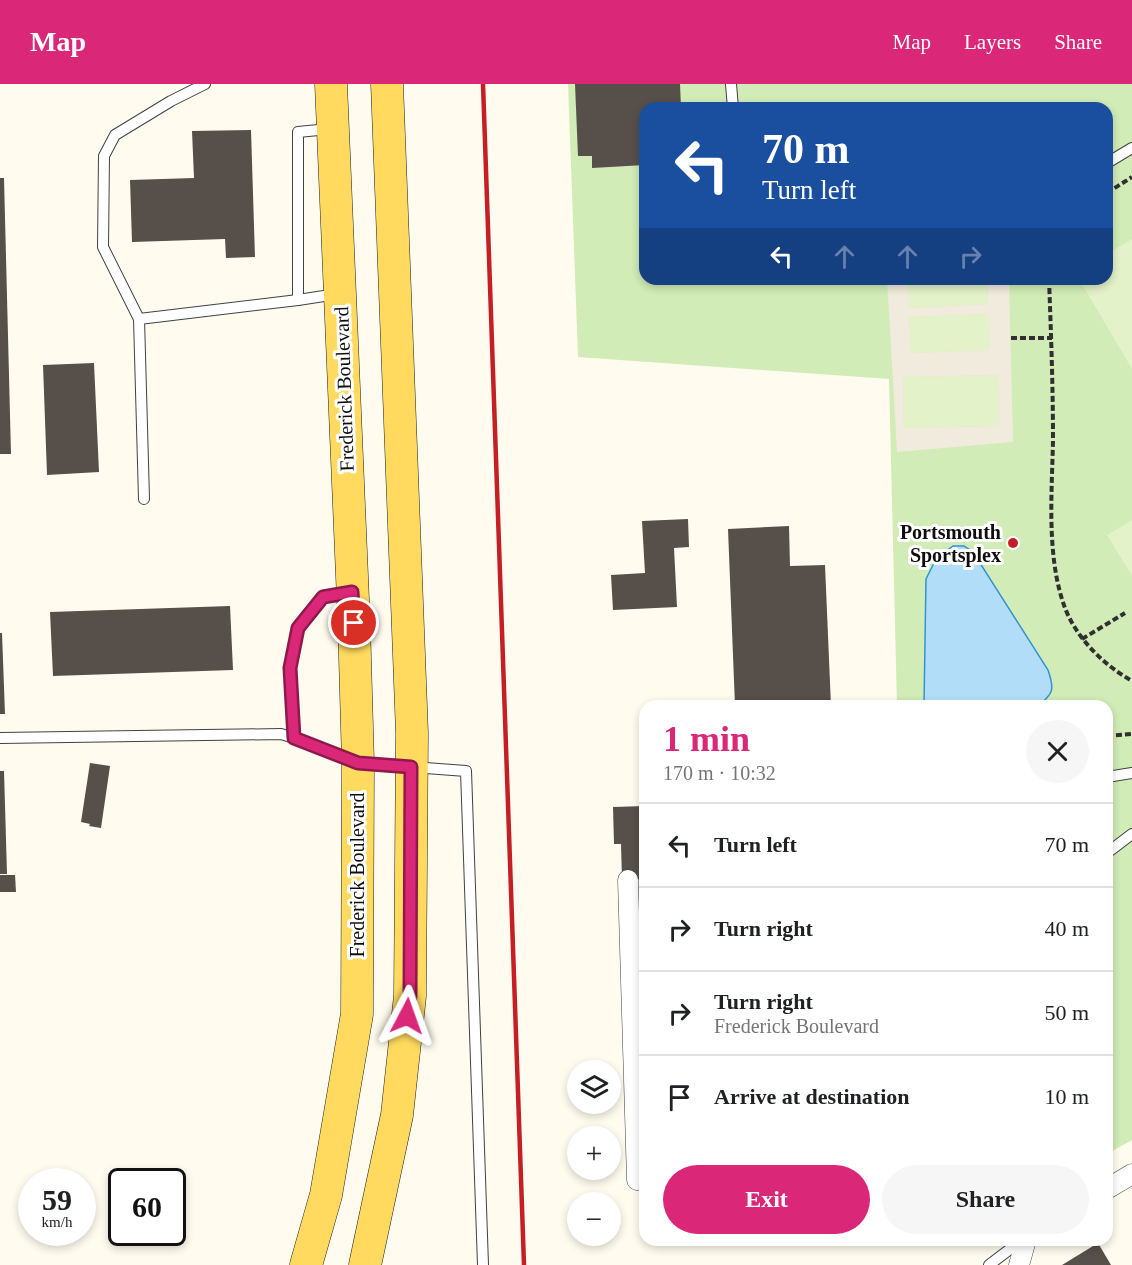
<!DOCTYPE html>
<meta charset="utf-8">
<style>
:root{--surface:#fff;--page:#f6f6f6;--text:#202124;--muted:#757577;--line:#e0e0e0;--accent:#db2777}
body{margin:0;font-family:Georgia,serif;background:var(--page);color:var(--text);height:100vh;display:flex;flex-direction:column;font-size:22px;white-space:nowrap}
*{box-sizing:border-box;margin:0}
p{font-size:20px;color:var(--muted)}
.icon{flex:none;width:33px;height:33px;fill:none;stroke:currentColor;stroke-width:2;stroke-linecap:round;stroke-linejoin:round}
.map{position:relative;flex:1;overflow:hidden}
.details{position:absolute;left:639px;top:616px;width:474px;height:546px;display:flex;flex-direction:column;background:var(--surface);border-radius:18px;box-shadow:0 3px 9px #0003}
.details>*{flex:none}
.banner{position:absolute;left:639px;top:18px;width:474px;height:183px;border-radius:18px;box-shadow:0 3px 9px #0003;background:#1a4fa0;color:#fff;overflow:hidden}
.tools{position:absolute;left:567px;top:976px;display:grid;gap:12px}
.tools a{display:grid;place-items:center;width:54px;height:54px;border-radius:50%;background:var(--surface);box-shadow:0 3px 9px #0003;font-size:30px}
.speed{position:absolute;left:18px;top:1084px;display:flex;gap:12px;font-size:30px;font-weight:700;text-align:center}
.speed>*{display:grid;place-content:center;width:78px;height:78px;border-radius:50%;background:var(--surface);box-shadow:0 3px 9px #0003;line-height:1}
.speed small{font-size:15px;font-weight:400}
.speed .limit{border:3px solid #111;border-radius:9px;background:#fff;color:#111}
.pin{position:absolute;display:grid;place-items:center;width:51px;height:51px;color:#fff;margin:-26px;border:3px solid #fff;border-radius:50%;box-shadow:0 2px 6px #0007}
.me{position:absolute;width:66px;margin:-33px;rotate:4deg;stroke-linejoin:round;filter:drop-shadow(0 0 4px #0008)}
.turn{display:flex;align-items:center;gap:21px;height:126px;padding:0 24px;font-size:27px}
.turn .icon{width:78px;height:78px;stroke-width:2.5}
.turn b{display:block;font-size:42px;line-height:51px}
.lanes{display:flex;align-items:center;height:57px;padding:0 24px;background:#0003;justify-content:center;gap:30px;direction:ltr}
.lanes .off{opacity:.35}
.round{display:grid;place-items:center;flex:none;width:63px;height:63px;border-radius:32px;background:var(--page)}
.overview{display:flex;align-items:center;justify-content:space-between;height:102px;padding:0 24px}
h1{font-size:36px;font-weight:600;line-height:45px;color:var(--accent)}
.cta{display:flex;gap:12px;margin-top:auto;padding:12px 24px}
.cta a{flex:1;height:69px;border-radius:36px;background:var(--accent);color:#fff;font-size:24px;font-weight:600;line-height:69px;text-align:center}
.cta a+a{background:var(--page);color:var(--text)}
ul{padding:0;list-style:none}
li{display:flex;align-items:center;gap:18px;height:84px;padding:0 24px;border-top:2px solid var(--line)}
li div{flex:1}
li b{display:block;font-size:22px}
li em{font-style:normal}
header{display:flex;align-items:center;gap:36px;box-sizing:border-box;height:84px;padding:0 30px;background:var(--accent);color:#fff}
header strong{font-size:28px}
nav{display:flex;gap:33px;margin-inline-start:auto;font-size:21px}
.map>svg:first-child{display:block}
</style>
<header>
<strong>Map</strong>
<nav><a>Map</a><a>Layers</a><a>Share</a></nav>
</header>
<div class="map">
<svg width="1132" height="1181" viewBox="0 0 1132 1181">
<rect width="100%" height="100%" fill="#fffcef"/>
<!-- green -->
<path fill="#d1ecb6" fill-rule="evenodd" d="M568 0H1132V1056L1107 1070V622H897L889 295 578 273ZM645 24H1107V195H645Z"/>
<!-- pitch -->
<g fill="#e3f2c8">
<path d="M1132 155V285L1079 195H1107V170Z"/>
<path d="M907 195H987L988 220 908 224Z"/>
<path d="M989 230 990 266 911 269 909 233Z"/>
<path d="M998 291 999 342 904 344 903 293Z"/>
<path d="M1132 436V492L1107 451Z"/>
</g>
<!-- plaza -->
<path fill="#f0ebdd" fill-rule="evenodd" d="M887 195H907L909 224 988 220 987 195H1009L1013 358 897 368ZM988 230 990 266 911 269 909 233ZM998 291 999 342 904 344 903 293Z"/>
<!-- water -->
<path fill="#b1ddf9" stroke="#3492d4" stroke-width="1.5" d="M953 462H964L973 468 1048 586C1055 606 1053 610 1038 622H924L926 495 936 475Z"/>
<!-- building -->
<g fill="#574f4a">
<path d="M575 0H680L681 24H645V81L592 84V72H578Z"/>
<path d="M251 46 255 173 226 174 225 155 132 158 130 96 194 94 192 47Z"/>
<path d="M0 94H4L11 370H0Z"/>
<path d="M94 279 99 388 47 391 43 281Z"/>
<path d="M688 435 689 463 674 464 677 523 613 526 611 491 645 489 642 437Z"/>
<path d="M789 442 790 482 825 481 831 622H735L728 445Z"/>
<path d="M230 522 233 586 53 592 50 528Z"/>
<path d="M0 549H2L5 630H0Z"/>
<path d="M90 679 110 682 101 744 89 742 90 740 81 738Z"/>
<path d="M0 687H4L7 790H0Z"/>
<path d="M645 722V795L622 796 621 760H614L613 723Z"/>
<path d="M0 791H15L16 808H0Z"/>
<path d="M1098 1159 1111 1181H1062Z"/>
</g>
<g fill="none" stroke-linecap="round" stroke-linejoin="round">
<!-- service casing -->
<g stroke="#414141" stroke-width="12">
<g id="service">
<path d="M731 0 733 24"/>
<path d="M329 45 298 48V216L337 210"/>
<path d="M1107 79 1132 64"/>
<path d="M139 235 103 163 104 72 115 51 171 17 205 0"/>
<path d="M144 415 139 235 298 216"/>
<path d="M350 508 323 513 298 545 290 584 294 654 358 679 466 687 483 1181"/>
<path d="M0 654 281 650 294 654"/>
<path d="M1107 693 1132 689"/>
<path d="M1107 769 1132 750"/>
<path d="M989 1181 1022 1156"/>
</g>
</g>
<!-- minor casing -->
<g stroke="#414141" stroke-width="21">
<g id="minor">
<path d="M628 796 637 1096 645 1097"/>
<path d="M1107 1105 1132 1090"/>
<path d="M1019 1181 1026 1156"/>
</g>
</g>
<!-- primary casing -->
<g stroke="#1f1f1f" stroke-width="33">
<g id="primary">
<path d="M306 1181 326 1111 357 930 358 679 354 539 331 0"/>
<path d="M365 1181 397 1031 410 912 412 649 387 0"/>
</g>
</g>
<!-- path -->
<g stroke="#303030" stroke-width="4" stroke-dasharray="6 3" stroke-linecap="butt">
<path d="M1107 109 1132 93"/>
<path d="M1049 195C1051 249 1053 302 1053 356 1052 409 1046 473 1065 524 1077 555 1104 581 1132 597"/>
<path d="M1011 254H1052"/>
<path d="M1082 555 1125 529"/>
<path d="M1107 652 1132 650"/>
</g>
<!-- service -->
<use href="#service" stroke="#fff" stroke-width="10"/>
<!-- minor -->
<use href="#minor" stroke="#fff" stroke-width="20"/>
<!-- primary -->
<use href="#primary" stroke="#ffda5f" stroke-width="32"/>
<!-- rail -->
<path stroke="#c51f25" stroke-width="4.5" d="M483 0 524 1181"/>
</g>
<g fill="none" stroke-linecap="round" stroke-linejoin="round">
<!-- route casing -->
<g stroke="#8e194d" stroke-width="15">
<path id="route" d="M354 539 352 508 323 513 298 544 290 584 294 654 358 679 411 683 410 912 407 932"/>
</g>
<!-- route -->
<use href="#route" stroke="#db2777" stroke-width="10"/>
</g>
<!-- markers -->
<circle fill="#c51f25" stroke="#fff" stroke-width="2" cx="1013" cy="459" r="6"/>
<g text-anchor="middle" stroke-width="6" stroke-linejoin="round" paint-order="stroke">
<!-- street labels -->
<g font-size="20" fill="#0e0e0e" stroke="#fff">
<text transform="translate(344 305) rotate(-92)" y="7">Frederick Boulevard</text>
<text transform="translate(357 791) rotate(-90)" y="7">Frederick Boulevard</text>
</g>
<!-- poi labels -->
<g font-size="20" font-weight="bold" fill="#0e0e0e" stroke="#fff" text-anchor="end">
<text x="1001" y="455">Portsmouth<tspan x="1001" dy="23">Sportsplex</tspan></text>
</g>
</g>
</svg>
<div class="tools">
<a><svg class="icon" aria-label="layers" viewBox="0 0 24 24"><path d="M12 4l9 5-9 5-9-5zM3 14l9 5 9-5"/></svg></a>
<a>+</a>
<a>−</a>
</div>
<div class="speed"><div>59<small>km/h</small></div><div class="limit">60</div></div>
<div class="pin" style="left:354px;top:539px;background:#d93025"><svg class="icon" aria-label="arrive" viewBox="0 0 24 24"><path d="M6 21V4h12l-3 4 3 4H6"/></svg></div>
<svg class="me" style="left:407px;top:932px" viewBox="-20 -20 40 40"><path d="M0-17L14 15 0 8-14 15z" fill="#db2777" stroke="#fff" stroke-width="4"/></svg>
<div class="banner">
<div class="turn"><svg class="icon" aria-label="left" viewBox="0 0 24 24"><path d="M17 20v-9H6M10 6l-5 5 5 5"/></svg><div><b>70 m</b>Turn left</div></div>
<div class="lanes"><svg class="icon" aria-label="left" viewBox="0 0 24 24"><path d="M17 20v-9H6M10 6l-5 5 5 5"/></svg><svg class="icon off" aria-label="ahead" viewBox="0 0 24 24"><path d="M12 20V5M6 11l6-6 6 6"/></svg><svg class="icon off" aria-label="ahead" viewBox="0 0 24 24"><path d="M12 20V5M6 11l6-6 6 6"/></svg><svg class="icon off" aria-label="right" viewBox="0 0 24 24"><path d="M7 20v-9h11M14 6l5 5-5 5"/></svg></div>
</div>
<section class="details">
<div class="overview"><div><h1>1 min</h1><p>170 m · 10:32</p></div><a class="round"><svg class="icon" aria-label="close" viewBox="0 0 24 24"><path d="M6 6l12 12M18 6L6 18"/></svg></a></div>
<ul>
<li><svg class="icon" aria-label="left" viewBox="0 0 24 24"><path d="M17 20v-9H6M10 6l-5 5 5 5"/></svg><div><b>Turn left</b></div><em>70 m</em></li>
<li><svg class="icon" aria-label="right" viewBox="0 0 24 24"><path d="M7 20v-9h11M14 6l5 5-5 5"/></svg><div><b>Turn right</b></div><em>40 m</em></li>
<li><svg class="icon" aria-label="right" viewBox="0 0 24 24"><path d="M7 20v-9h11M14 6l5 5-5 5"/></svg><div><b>Turn right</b><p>Frederick Boulevard</p></div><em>50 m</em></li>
<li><svg class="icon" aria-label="arrive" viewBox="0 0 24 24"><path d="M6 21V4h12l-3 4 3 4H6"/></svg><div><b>Arrive at destination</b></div><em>10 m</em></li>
</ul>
<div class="cta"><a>Exit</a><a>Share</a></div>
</section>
</div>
